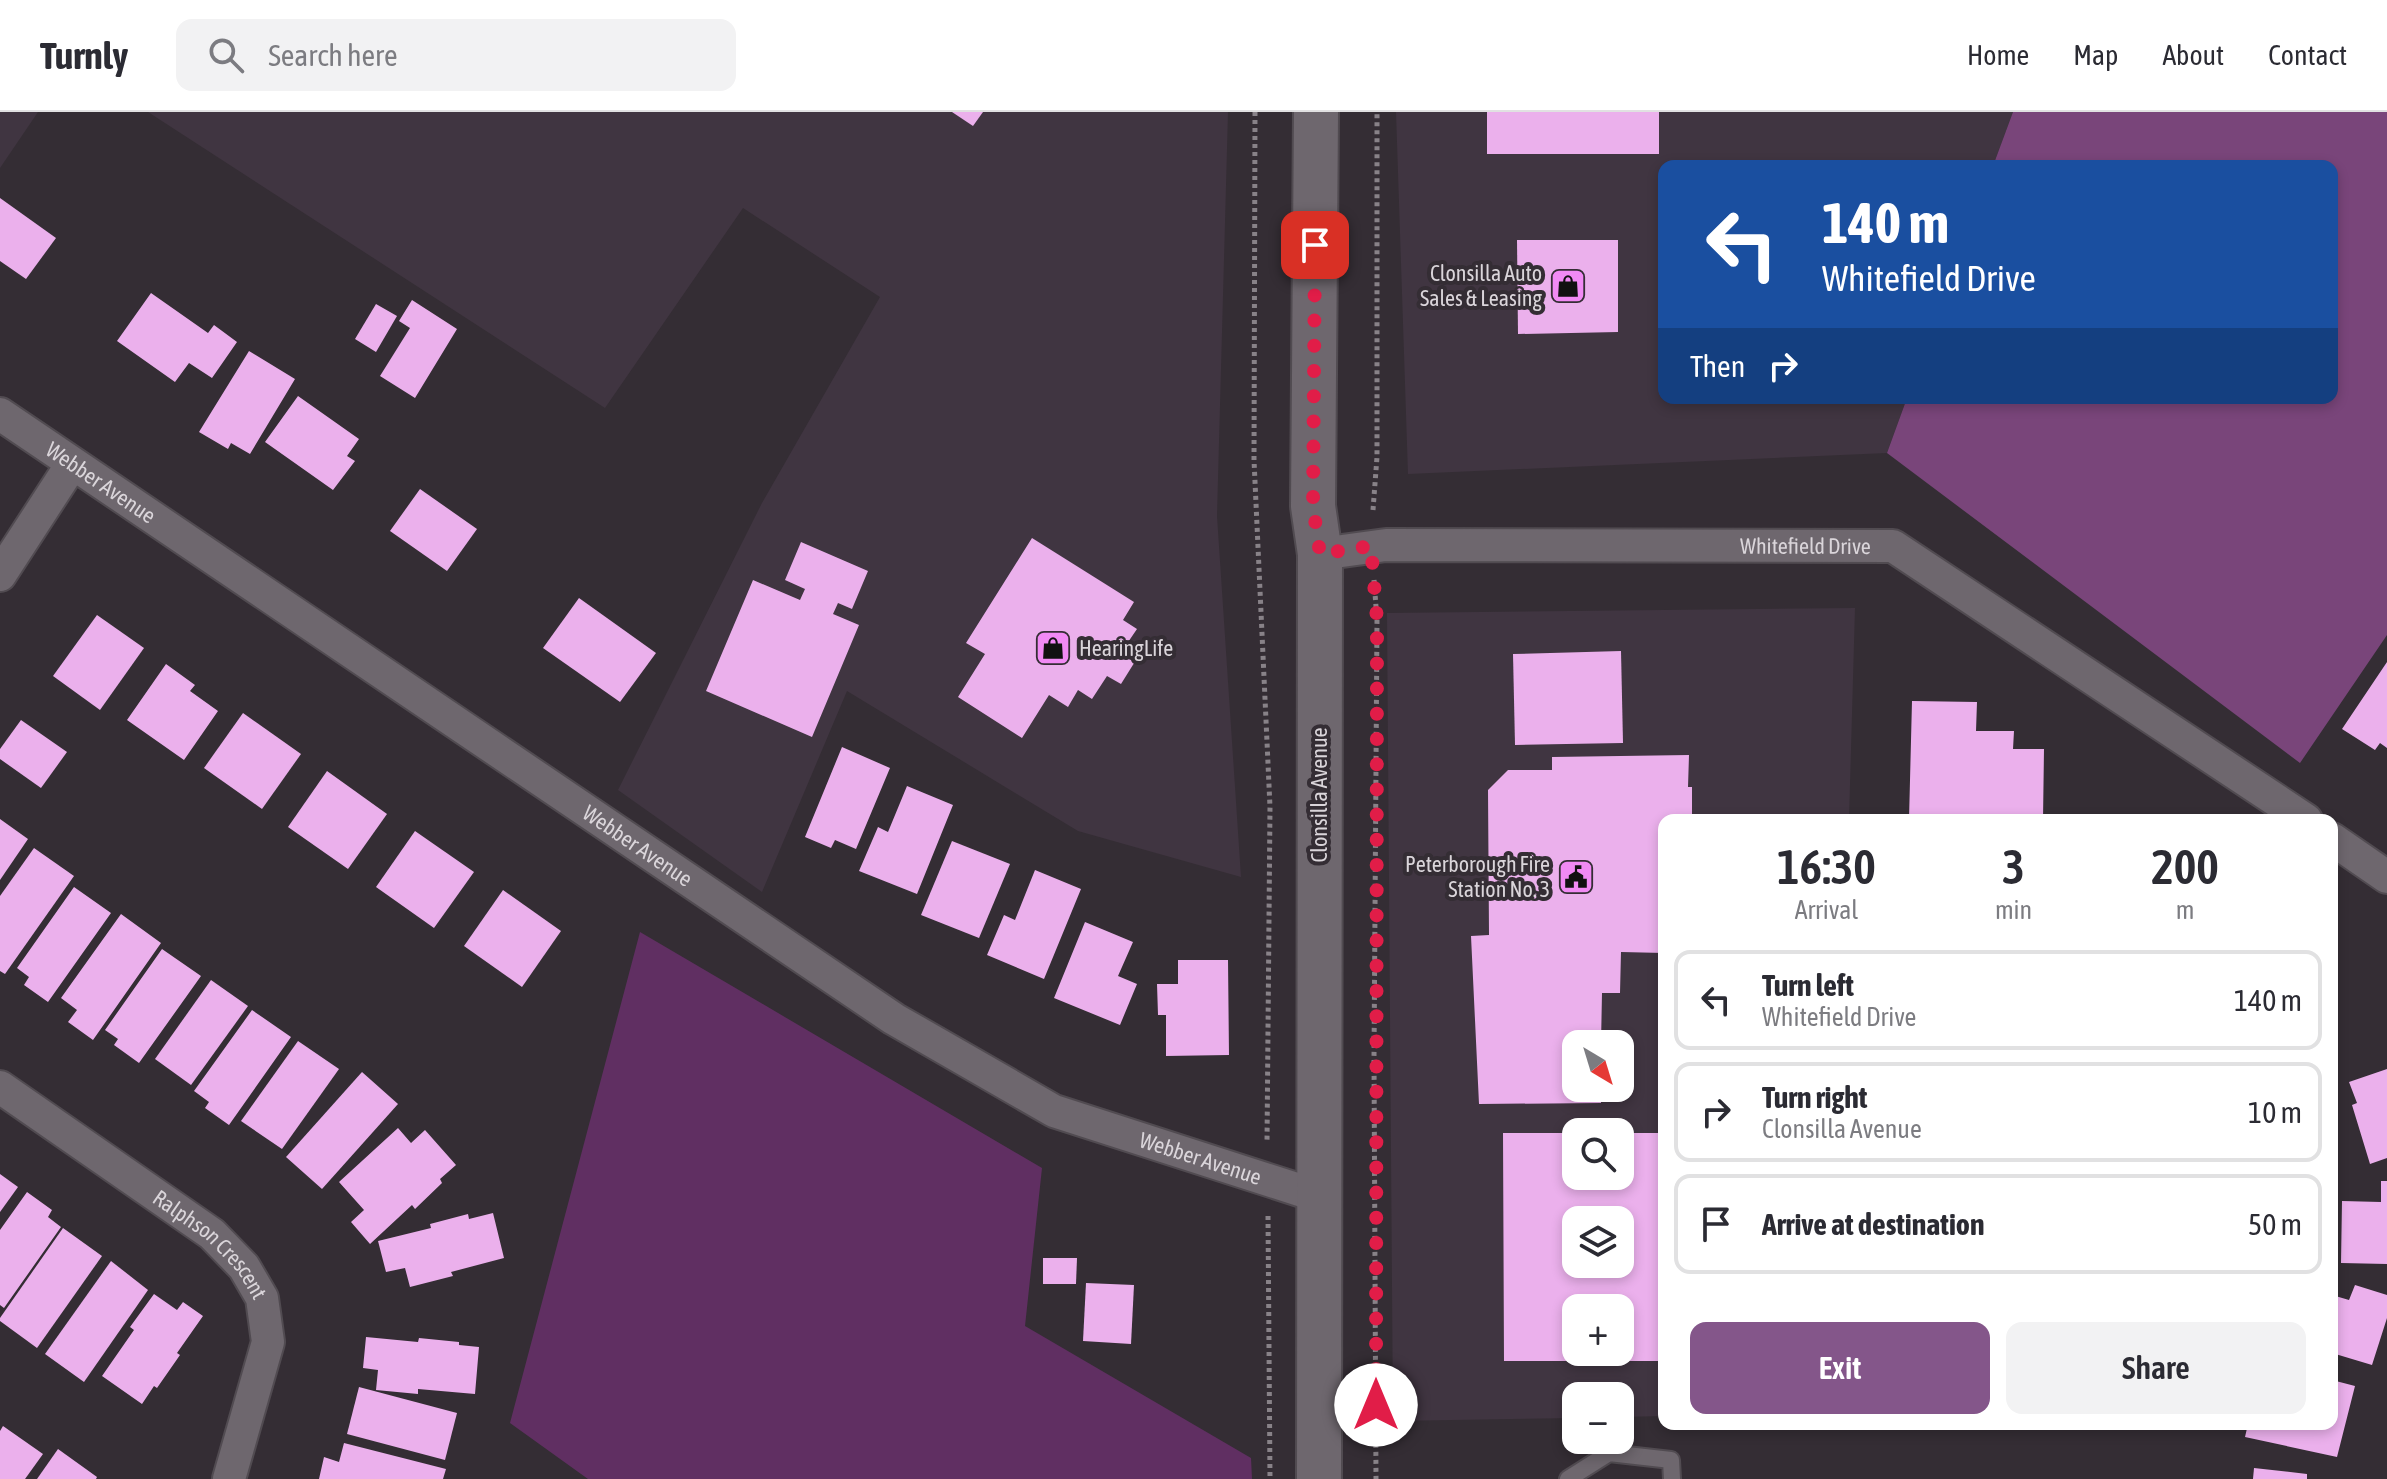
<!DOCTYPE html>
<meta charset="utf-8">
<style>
:root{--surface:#fff;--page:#f2f2f3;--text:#2b2b33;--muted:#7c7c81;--line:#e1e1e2;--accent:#84568a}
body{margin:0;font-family:"Asap Condensed",sans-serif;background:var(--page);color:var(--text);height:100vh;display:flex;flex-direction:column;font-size:30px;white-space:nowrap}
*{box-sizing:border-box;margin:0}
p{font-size:26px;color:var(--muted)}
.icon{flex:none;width:44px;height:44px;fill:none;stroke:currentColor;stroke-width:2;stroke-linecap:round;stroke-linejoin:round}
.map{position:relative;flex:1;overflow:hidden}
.panel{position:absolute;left:1658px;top:702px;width:680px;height:616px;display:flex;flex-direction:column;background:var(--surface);border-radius:16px;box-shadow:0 4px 12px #0003}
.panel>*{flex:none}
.banner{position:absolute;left:1658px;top:48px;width:680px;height:244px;border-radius:16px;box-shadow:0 4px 12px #0003;background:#1a4fa0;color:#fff;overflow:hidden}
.needle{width:52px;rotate:142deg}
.controls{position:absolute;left:1562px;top:918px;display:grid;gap:16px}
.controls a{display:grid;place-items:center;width:72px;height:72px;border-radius:16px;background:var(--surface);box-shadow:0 4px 12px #0003;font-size:40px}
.pin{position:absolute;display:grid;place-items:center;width:68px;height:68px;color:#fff;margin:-34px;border-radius:16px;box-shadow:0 4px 12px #0006}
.me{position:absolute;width:88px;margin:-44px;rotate:0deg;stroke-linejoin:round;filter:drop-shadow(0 0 6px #0008)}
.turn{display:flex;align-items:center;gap:28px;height:168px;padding:0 32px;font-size:36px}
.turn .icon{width:104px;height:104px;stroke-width:2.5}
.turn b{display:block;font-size:56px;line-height:68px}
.then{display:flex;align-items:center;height:76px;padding:0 32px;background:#0003;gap:16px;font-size:30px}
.eta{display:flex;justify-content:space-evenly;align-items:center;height:136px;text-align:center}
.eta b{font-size:48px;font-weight:600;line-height:56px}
.primary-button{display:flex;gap:16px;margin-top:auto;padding:16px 32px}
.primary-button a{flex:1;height:92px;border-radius:16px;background:var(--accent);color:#fff;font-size:32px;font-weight:600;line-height:92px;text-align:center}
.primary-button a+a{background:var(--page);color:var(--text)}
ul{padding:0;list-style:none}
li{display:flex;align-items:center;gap:24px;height:100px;margin:0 16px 12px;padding:0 16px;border:4px solid var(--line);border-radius:16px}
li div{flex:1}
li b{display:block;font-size:30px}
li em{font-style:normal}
header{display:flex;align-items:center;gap:48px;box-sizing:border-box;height:112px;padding:0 40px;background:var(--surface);border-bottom:2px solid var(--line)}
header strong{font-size:38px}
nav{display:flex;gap:44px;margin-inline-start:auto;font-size:28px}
.search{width:560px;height:72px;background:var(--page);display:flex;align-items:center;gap:20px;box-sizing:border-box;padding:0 28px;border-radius:16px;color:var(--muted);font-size:30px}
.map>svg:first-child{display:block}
</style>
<header>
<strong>Turnly</strong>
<div class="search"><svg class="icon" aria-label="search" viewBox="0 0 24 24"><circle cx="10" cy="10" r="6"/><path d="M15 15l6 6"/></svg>Search here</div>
<nav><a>Home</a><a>Map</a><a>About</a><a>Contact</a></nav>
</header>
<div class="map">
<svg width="2387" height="1367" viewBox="0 0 2387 1367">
<rect width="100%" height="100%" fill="#342d34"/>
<!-- built -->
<g fill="#403541" fill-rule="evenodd">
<path d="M0 0H38L0 56Z"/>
<path d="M148 0H1228L1217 404 1241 765 1078 719 847 579 762 780 618 678 762 391 880 185 743 96 605 296Z"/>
<path d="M1396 0H2013L1993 54H1664V286H1907L1887 341 1408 362Z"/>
<path d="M1855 496 1849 708H1664V1304L1620 1305V1284H1576V1306L1393 1309 1387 501ZM1576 932H1620V976H1576ZM1576 1020H1620V1064H1576ZM1576 1108H1620V1152H1576ZM1576 1196H1620V1240H1576Z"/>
</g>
<!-- green -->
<path fill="#602f62" d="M640 820 1042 1056 1025 1214 1251 1346 1252 1367H588L510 1311Z"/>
<!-- forest -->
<path fill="#79457a" d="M2013 0H2387V523L2300 651 1887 341 1907 286H2332V54H1993Z"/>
<!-- building -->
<g fill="#ebb0ec" fill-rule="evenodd">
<path d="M952 0H983L973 14Z"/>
<rect x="1487" y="0" width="172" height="42"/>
<path d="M0 86 56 126 26 167 0 149Z"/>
<path d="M1517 128H1618V220L1518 222Z"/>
<path d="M151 181 208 221 214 213 237 230 212 266 189 251 175 270 117 229Z"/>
<path d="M412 188 457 217 415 286 380 264 410 216 399 209Z"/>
<path d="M376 192 397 204 376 240 355 227Z"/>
<path d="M249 239 295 267 250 342 231 331 228 337 199 320Z"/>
<path d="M298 284 359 327 347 344 355 349 333 378 265 330Z"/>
<path d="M420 377 477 417 447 459 390 419Z"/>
<path d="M1032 426 1134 490 1123 508 1137 517 1122 539 1136 548 1121 572 1107 564 1092 587 1078 578 1068 595 1049 583 1022 626 958 585 985 542 966 531Z"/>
<path d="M801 430 868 459 852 497 838 491 833 502 859 513 812 625 706 579 753 468 800 488 805 477 785 468Z"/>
<path d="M579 486 656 541 620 590 543 536Z"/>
<path d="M97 503 144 536 100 598 53 564Z"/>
<path d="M1621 539 1623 631 1515 633 1513 542Z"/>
<path d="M2387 550V636L2380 631 2375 638 2342 617Z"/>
<path d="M166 552 195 573 190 579 218 599 184 648 127 608Z"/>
<path d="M1912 589 1977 590 1976 619H2014L2013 637H2044L2043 708H1909Z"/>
<path d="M243 601 301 642 262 697 204 656Z"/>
<path d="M21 608 67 640 41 676 0 647V637Z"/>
<path d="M842 635 890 656 856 737 835 728 831 736 805 725Z"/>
<path d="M1689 643 1688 675H1692V708H1664V841L1621 840 1620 881H1602L1601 932H1576V976H1601V991L1479 992 1471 824 1489 823 1488 678 1508 658H1552V645Z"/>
<path d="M327 659 387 702 348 757 288 715Z"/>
<path d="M907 674 953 693 917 782 859 759 878 715 888 720Z"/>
<path d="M0 707 28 727 0 768Z"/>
<path d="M415 719 474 760 434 816 376 775Z"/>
<path d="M952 729 1010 752 979 826 921 803Z"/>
<path d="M34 736 74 764 5 862 0 859V784Z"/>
<path d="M1035 758 1081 777 1044 867 987 843 1004 803 1015 808Z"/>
<path d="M74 775 111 801 48 890 24 873 29 865 17 856Z"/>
<path d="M503 778 561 819 522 875 464 834Z"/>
<path d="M121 802 161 831 93 928 68 910 77 898 61 886Z"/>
<path d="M1085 810 1133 830 1118 864 1137 872 1120 913 1054 886Z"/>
<path d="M162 837 201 864 139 951 114 933 118 927 105 918Z"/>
<path d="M1178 848H1228L1229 943 1166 944V903H1158L1157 872H1178Z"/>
<path d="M211 868 248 894 191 973 155 947Z"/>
<path d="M252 898 291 925 229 1013 205 996 209 990 194 979Z"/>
<path d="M298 929 339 957 282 1037 241 1009Z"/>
<path d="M2387 957V1046L2370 1052 2352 993 2357 991 2349 970Z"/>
<path d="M362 960 398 992 322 1077 286 1045Z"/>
<path d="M398 1016 411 1031 425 1018 456 1053 440 1067 442 1071 415 1097 412 1093 370 1132 351 1110 364 1098 339 1070Z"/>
<path d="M1503 1021H1576V1064H1620V1021H1664V1249H1504ZM1576 1108H1620V1152H1576ZM1576 1196H1620V1240H1576Z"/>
<path d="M0 1062 18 1075 0 1100Z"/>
<path d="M2381 1069H2387V1152L2341 1151 2342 1089 2381 1090Z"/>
<path d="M27 1080 52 1098 48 1105 61 1115 4 1196 0 1193V1118Z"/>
<path d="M493 1101 504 1146 451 1160 453 1164 410 1175 405 1156 386 1160 378 1129 431 1116 430 1112 468 1102 469 1107Z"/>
<path d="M63 1116 102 1144 37 1236 0 1209V1206Z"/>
<path d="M1043 1146H1077L1076 1172H1043Z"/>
<path d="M111 1149 148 1178 84 1270 45 1242Z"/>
<path d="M1086 1171 1134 1173 1131 1232 1083 1229Z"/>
<path d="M2355 1173 2387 1183V1206L2372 1253 2332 1241V1183L2349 1188Z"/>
<path d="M154 1182 177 1198 183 1190 203 1204 177 1241 180 1243 157 1276 154 1274 142 1292 102 1264 134 1218 130 1215Z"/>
<path d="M366 1225 418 1230 419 1226 459 1230V1233L479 1235 475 1282 418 1277V1282L376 1278 378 1258 363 1256Z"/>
<path d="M2332 1268 2355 1274 2337 1345 2245 1325 2248 1312H2332Z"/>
<path d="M359 1275 457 1301 445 1348 347 1322Z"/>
<path d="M3 1314 43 1342 25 1367H0V1319Z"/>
<path d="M344 1331 446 1357 443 1367H319L324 1345 339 1350Z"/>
<path d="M58 1337 97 1365 96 1367H37Z"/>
<path d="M2254 1356 2307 1362V1367H2253Z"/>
</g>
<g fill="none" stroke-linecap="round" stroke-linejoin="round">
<!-- lane casing -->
<g stroke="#514b51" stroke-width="20">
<path id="lane" d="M1568 1367 1609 1341 1671 1348 1672 1367"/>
</g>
<!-- street casing -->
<g stroke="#514b51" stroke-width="36">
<g id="street">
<path id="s1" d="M0 302 894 907 1054 999 1318 1084"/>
<path id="s2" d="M1320 442 1386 433 1893 434 2306 708"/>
<path d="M0 463 72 352"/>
<path d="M2332 727 2387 765"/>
<path id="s3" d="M0 975 212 1122 244 1155 262 1186 268 1230 229 1367"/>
</g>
</g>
<!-- secondary casing -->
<g stroke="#514b51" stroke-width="48">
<path id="secondary" d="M1316 0 1313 394 1320 442 1319 1367"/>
</g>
<!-- path -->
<g stroke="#888288" stroke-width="5" stroke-dasharray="4 4" stroke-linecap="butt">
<path d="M1255 0 1254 348 1270 695 1267 1030"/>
<path d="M1373 398 1377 345V0"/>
<path d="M1374 468 1377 508 1374 945 1376 1367"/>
<path d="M1268 1104 1270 1367"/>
</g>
<!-- lane -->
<use href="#lane" stroke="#6e676e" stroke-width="16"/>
<!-- street -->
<use href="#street" stroke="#6e676e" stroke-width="32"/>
<!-- secondary -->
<use href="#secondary" stroke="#6e676e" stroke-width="44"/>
</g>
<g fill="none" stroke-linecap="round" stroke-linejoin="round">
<!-- route -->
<path stroke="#e11d48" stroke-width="14" stroke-dasharray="0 25.2" d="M1315 133 1313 394 1320 442 1371 434 1377 508 1376 1293"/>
</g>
<!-- icons -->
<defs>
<g id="shop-square" transform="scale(1.8)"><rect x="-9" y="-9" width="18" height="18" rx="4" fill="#f18af4" stroke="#342d34"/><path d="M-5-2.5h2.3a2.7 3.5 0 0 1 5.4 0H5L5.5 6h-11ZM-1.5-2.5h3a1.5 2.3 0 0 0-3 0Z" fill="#111"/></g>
<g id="civic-square" transform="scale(1.8)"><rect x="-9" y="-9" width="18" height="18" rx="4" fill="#f18af4" stroke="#342d34"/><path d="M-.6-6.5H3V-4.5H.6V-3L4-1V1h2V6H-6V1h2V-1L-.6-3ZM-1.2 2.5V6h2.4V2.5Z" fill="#111"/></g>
</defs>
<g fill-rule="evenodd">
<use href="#shop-square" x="1568" y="174"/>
<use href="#shop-square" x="1053" y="536"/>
<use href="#civic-square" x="1576" y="765"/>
</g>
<g text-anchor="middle" stroke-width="8" stroke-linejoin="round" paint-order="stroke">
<!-- poi labels -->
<g font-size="22" fill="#dad5da" stroke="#342d34" text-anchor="end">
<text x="1542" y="169">Clonsilla Auto<tspan x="1542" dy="25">Sales &amp; Leasing</tspan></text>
<text x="1079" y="544" text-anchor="start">HearingLife</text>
<text x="1550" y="760">Peterborough Fire<tspan x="1550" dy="25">Station No. 3</tspan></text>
</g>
<!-- street labels -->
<g font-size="22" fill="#dad5da" stroke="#342d34">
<text dy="8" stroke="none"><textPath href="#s1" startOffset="122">Webber Avenue</textPath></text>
<text dy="8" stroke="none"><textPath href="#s2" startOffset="486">Whitefield Drive</textPath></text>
<text transform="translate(1319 683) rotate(-90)" y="8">Clonsilla Avenue</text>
<text dy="8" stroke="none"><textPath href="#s1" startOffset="770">Webber Avenue</textPath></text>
<text dy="8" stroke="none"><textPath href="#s1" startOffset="1418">Webber Avenue</textPath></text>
<text dy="8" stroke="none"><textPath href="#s3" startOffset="264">Ralphson Crescent</textPath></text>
</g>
</g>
</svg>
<div class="controls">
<a><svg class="needle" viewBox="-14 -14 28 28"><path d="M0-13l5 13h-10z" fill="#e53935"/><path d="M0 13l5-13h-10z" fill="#7c7c81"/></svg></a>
<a><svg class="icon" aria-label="search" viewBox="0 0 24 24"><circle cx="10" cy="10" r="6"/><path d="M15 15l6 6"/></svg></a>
<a><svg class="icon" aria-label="layers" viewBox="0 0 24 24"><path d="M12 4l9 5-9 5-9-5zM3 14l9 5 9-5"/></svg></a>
<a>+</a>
<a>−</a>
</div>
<div class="pin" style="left:1315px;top:133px;background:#d93025"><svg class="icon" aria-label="arrive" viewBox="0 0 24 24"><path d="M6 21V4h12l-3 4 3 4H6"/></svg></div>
<svg class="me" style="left:1376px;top:1293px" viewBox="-20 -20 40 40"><circle r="19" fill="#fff"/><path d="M0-13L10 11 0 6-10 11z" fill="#e11d48"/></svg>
<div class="banner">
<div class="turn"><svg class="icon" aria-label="left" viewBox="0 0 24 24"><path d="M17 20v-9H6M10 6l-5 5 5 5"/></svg><div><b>140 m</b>Whitefield Drive</div></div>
<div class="then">Then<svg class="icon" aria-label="right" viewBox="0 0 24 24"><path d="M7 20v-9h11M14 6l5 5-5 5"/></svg></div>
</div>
<section class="panel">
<div class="eta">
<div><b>16:30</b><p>Arrival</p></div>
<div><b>3</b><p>min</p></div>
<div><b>200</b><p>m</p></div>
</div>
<ul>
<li><svg class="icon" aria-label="left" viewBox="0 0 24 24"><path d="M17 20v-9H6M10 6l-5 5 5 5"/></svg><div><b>Turn left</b><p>Whitefield Drive</p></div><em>140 m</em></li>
<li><svg class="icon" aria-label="right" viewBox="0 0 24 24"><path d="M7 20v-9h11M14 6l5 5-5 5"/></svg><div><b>Turn right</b><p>Clonsilla Avenue</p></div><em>10 m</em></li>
<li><svg class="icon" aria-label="arrive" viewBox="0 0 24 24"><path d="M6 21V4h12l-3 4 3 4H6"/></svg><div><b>Arrive at destination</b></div><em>50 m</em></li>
</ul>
<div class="primary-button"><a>Exit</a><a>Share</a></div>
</section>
</div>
